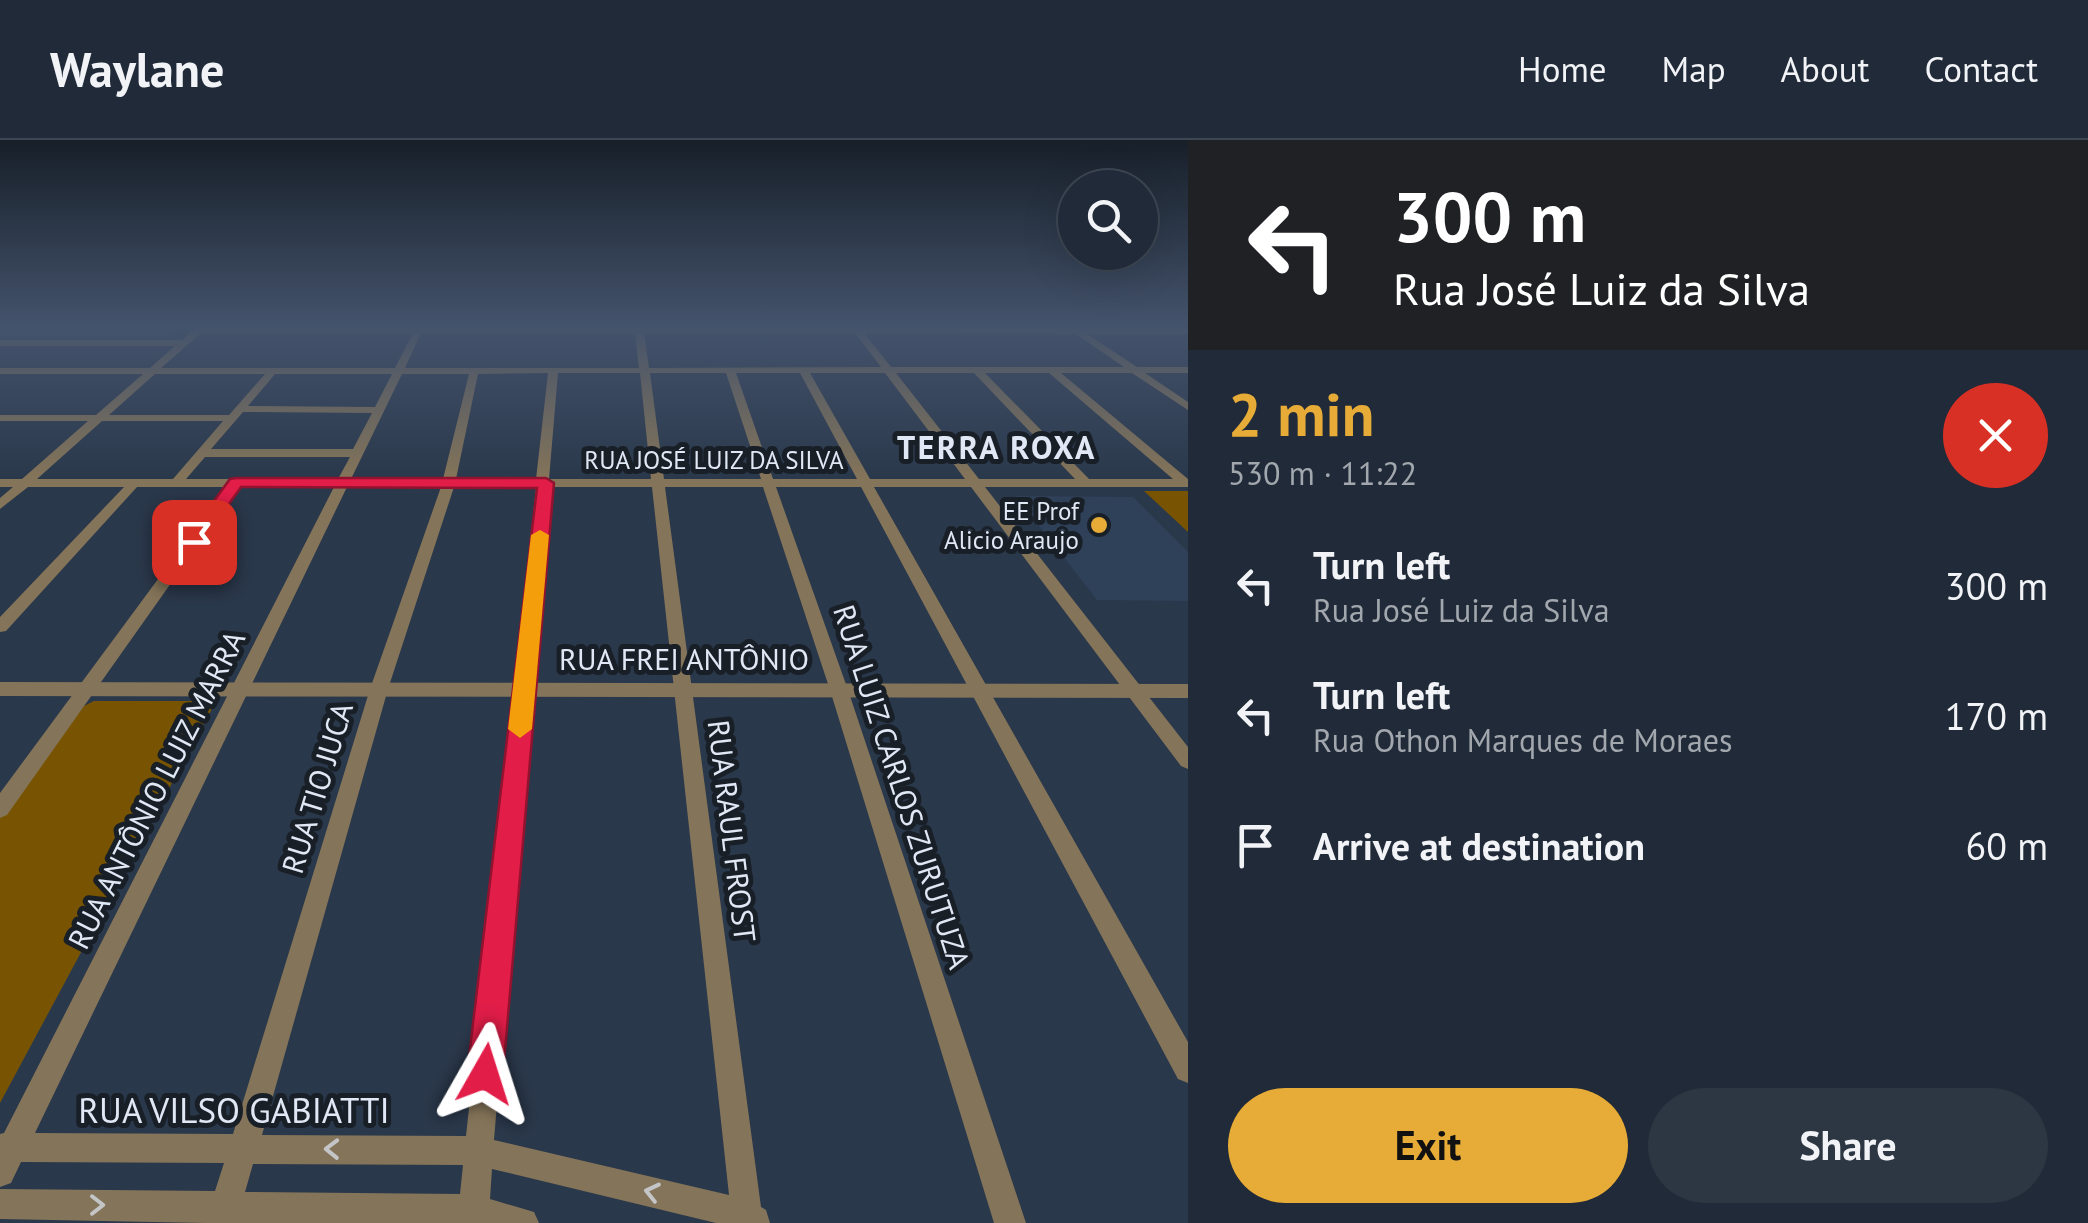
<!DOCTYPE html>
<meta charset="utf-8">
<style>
:root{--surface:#202a38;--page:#2d3643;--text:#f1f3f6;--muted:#a2a7ae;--line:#3d4653;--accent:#e7ac37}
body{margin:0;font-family:"PT Sans",sans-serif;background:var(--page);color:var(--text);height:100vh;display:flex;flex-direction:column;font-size:38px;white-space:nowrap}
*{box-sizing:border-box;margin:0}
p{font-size:32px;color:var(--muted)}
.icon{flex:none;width:55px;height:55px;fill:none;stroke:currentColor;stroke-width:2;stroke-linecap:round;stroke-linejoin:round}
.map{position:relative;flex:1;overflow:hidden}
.drawer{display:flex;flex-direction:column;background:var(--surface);width:900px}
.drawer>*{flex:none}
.guide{background:#202124;color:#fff;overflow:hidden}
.tools{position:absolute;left:1058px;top:30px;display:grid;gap:20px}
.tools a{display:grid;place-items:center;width:100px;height:100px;border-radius:50%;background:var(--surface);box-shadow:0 10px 40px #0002,0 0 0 2px var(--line);font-size:50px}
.pin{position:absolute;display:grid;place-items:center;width:85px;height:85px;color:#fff;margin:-42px;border-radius:20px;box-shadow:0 5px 15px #0006}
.me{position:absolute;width:110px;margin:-55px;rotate:6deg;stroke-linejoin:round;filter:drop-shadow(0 0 8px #0008)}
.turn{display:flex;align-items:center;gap:35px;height:210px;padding:0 40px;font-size:45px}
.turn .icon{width:130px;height:130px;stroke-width:2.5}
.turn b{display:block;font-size:70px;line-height:85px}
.round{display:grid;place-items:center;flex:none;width:105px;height:105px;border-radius:52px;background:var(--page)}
.overview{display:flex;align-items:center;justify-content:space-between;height:170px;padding:0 40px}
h1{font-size:60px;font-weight:600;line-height:75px;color:var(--accent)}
.primary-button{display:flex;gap:20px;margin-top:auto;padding:20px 40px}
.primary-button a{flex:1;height:115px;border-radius:60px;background:var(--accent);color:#111;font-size:40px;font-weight:600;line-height:115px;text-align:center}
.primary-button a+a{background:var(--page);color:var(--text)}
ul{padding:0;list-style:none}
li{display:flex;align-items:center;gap:30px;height:130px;padding:0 40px}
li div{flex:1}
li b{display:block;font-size:38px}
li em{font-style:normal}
header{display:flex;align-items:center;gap:60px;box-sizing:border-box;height:140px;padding:0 50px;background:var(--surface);border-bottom:2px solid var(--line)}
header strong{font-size:48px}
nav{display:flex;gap:55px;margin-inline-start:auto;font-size:35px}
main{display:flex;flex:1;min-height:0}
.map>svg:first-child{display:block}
</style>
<header>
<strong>Waylane</strong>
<nav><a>Home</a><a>Map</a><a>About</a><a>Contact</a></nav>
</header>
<main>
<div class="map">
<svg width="1188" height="1083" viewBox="0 0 1188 1083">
<rect width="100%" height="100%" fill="#2a384b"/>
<!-- built -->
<g fill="#2f4059">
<path d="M0 187H184L173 197H0Z"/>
<path d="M1016 356 1133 357 1188 412V461L1097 460Z"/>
</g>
<!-- green -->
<g fill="#785402">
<path d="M1144 351H1188V392Z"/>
<path d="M94 561H212L214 565 0 963V677L84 566Z"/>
</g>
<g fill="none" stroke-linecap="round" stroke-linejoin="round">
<!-- minor -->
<path fill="#847459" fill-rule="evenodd" d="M196 187 1188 188V194H1087L1137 227H1188V233H1145L1188 262V270L1132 233H1061L1188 339V347H985L1188 607V629L1181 626 971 347H874L1188 902V943L1178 939 861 347H776L848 550 1026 1083H994L830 550 763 347H665L761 1067 766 1070 770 1083H716L492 1029 490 1059 534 1072 539 1083H205L0 1079V1049L215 1051 224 1023 21 1022 11 1043 0 1047V994L4 993 334 347H239L7 675 0 678V653L226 347H137L6 491 0 492V477L124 347H28L0 369V358L13 347H0V339H22L88 281H0V275H96L143 234H0V228H150L175 206H0V200H182ZM201 193H413L395 228H161ZM421 193H635L639 228H405ZM644 193H855L881 227 649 228ZM864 193 1076 194 1124 227H891ZM548 233 536 339H456L478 234ZM558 233H640L651 339H549ZM650 233H726L761 339H664ZM736 233H800L857 339H773ZM810 233H885L965 339H870ZM896 233H974L1075 339H979ZM985 233H1049L1173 339H1089ZM155 234H265L229 275H109ZM275 234H392L375 267 248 266ZM402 234H469L443 339H351ZM243 272 372 273 353 309H211ZM102 281H223L173 339H37ZM205 317H350L338 339H186ZM347 347H441L370 549 233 994 35 993ZM454 347H536L466 996 262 995 388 549ZM548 347H652L729 1055 494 1000ZM253 1024 463 1025 460 1054 245 1052Z"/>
<!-- tertiary -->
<path fill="#847459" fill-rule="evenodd" d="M0 542 1188 544V558L0 556Z"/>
</g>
<!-- one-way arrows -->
<defs><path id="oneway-chevron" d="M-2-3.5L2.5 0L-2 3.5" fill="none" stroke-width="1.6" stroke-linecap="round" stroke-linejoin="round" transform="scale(2.5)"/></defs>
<g stroke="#c4c5c6">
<use href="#oneway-chevron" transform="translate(332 1009) rotate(-179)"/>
<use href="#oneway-chevron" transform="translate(652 1052) rotate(-167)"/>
<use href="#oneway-chevron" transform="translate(97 1065)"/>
</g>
<!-- sky -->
<linearGradient id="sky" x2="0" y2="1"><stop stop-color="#171f29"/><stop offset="0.55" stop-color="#44536c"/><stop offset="1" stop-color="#44536c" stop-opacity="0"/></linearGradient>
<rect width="1188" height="339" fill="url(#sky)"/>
<!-- route -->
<path fill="#e11d48" stroke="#92132f" stroke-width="2.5" d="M546 338 554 343 503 934 498 947 485 952 473 947 467 934 537 348 241 347 200 405 184 402 230 339 236 338Z"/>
<!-- slow -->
<path fill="#f59e0b" d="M540 390 549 395 532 589 520 598 508 589 531 395Z"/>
<!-- markers -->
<circle fill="#e7ac37" stroke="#191f27" stroke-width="4" cx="1099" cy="385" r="10"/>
<g text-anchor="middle" stroke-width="10" stroke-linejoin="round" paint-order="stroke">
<!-- far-street labels -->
<g font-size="25" fill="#e0e8f5" stroke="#191f27">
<text x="714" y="329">RUA JOSÉ LUIZ DA SILVA</text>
</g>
<!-- far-poi labels -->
<g font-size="25" fill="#e0e8f5" stroke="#191f27" text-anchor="end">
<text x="1079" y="380">EE Prof<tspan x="1079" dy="29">Alicio Araujo</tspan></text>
</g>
<!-- street labels -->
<g font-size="30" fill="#e0e8f5" stroke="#191f27">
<text x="684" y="530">RUA FREI ANTÔNIO</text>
<text transform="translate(901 647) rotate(72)" y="10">RUA LUIZ CARLOS ZURUTUZA</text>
<text transform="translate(318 648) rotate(-73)" y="10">RUA TIO JUCA</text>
<text transform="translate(157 650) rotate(-63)" y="10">RUA ANTÔNIO LUIZ MARRA</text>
<text transform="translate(731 691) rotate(83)" y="10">RUA RAUL FROST</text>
</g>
<!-- far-district labels -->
<g font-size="32" font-weight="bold" letter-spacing="2.5" fill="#e0e8f5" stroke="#191f27">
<text x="997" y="319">TERRA ROXA</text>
</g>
<!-- near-street labels -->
<g font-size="35" fill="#e0e8f5" stroke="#191f27">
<text x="234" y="983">RUA VILSO GABIATTI</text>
</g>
</g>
</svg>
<div class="tools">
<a><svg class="icon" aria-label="search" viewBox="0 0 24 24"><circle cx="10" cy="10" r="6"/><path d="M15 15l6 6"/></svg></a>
</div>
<div class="pin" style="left:194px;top:402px;background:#d93025"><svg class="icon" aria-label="arrive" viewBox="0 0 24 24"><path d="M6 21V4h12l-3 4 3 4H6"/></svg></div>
<svg class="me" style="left:485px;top:934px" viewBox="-20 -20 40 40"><path d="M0-17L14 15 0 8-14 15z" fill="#e11d48" stroke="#fff" stroke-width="4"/></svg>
</div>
<section class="drawer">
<div class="guide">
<div class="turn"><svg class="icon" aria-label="left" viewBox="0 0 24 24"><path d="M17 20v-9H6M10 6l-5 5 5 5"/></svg><div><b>300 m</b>Rua José Luiz da Silva</div></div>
</div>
<div class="overview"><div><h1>2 min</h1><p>530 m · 11:22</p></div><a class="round" style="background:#d93025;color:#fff"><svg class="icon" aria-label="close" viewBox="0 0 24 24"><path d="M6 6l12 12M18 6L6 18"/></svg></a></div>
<ul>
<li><svg class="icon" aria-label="left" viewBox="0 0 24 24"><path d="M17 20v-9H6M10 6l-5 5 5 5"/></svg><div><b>Turn left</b><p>Rua José Luiz da Silva</p></div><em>300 m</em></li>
<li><svg class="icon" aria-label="left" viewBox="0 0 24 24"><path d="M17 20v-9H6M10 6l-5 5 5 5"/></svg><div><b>Turn left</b><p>Rua Othon Marques de Moraes</p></div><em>170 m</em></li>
<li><svg class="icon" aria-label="arrive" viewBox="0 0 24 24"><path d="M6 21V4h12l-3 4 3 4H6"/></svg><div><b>Arrive at destination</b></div><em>60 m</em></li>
</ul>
<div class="primary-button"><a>Exit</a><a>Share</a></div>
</section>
</main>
